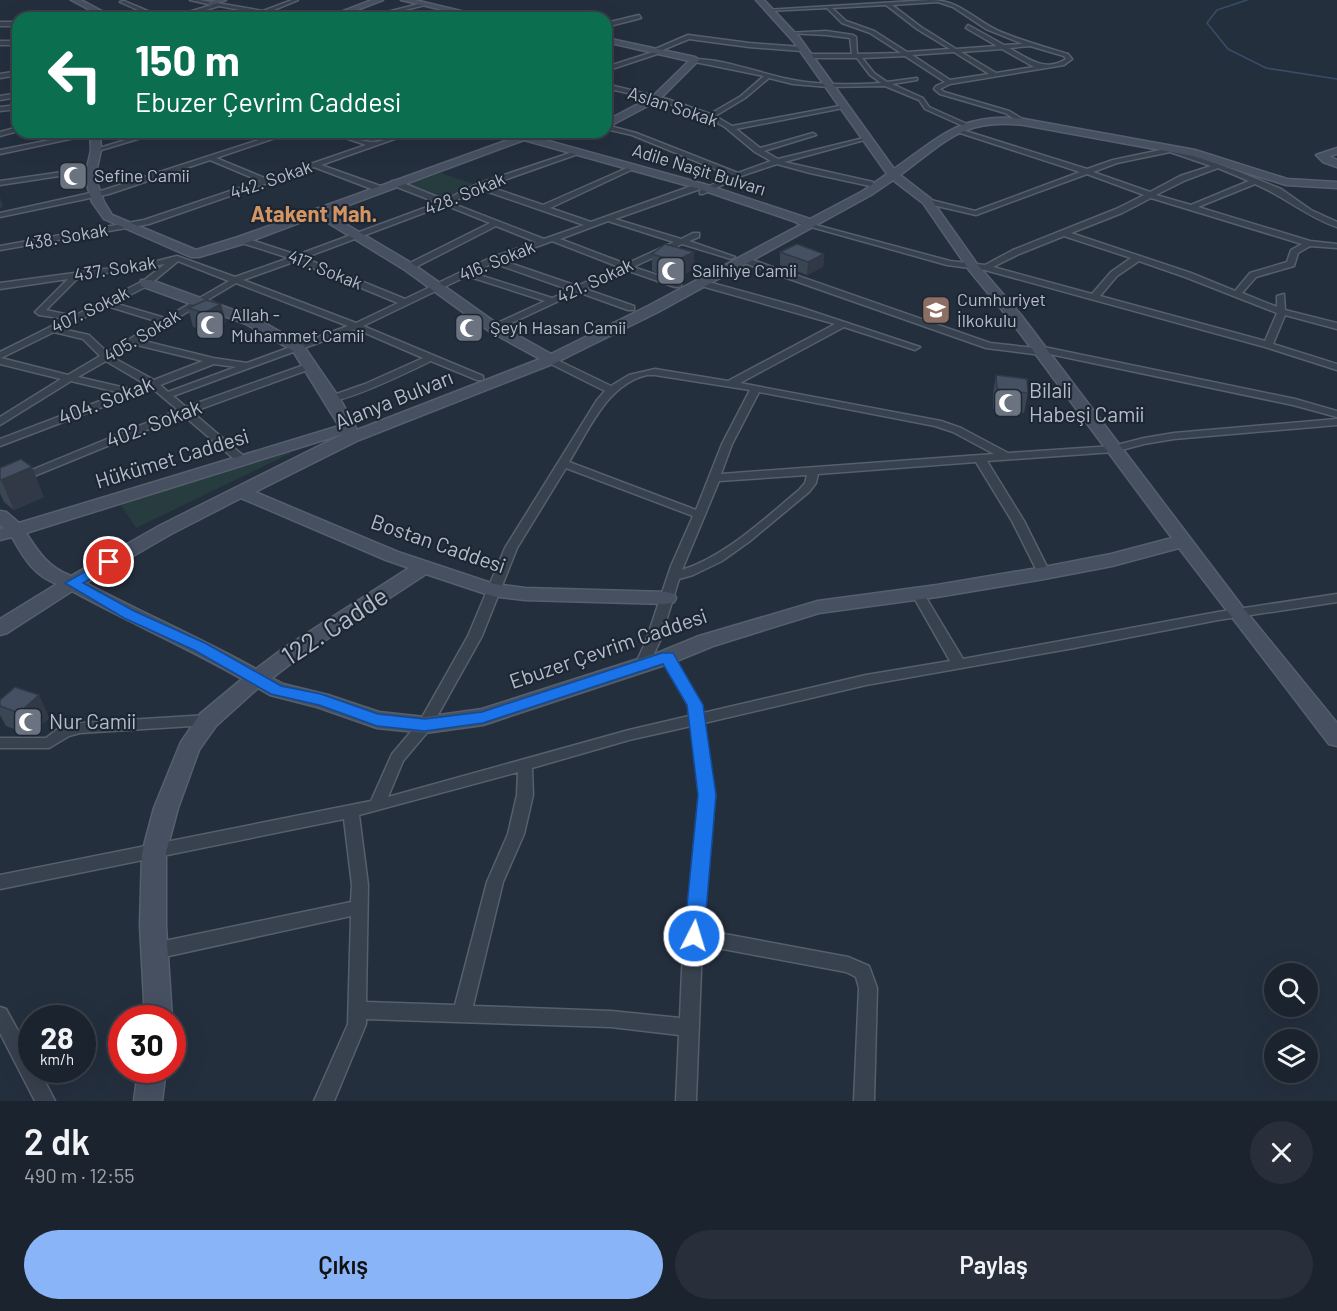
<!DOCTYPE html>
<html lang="tr">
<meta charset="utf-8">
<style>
:root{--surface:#1b232e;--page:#282f3a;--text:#f1f3f6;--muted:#a0a4aa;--line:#39404a;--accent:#8ab4f8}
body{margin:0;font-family:Barlow,sans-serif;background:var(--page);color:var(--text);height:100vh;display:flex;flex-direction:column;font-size:22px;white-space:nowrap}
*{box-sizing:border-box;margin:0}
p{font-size:20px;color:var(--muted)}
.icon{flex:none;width:33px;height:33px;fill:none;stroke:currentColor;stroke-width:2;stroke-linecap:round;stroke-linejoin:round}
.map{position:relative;height:1101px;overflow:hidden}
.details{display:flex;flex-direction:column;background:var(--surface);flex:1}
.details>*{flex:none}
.top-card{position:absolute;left:12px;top:12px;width:600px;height:126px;border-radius:18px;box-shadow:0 6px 24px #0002,0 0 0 2px var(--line);background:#0b6e4f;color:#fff;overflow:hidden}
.tools{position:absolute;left:1264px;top:963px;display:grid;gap:12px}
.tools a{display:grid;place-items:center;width:54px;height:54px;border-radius:50%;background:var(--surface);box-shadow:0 6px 24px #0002,0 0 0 2px var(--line);font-size:30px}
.speed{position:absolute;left:18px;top:1005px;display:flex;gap:12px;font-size:30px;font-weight:700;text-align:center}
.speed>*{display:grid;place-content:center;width:78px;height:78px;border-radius:50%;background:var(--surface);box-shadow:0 6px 24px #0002,0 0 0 2px var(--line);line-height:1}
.speed small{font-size:15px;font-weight:400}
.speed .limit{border:9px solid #d22;background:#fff;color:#111}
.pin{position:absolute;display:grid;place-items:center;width:51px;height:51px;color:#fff;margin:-26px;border:3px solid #fff;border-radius:50%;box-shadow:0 2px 6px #0007}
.me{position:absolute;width:66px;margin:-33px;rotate:5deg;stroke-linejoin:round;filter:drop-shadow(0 0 4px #0008)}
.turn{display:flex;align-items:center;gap:21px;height:126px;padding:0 24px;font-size:27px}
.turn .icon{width:78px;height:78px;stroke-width:2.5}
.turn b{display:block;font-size:42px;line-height:51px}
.round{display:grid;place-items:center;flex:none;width:63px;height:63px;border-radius:32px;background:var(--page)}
.headline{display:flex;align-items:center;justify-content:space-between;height:102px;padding:0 24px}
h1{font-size:36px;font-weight:600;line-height:45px}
.action{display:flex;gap:12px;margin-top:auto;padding:12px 24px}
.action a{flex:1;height:69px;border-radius:36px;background:var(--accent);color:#111;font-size:24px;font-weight:600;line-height:69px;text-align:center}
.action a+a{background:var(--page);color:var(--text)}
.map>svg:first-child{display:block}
</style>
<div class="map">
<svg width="1337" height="1101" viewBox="0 0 1337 1101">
<rect width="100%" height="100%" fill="#242f3e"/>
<!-- green -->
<g fill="#263c3f">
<path d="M441 173 479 186 443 199 410 186 412 183Z"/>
<path d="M285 451 291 453 136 528 120 504Z"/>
</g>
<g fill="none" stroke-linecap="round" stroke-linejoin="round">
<!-- stream -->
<path stroke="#394c67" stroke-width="1.5" d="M1247 0 1217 10 1207 23 1228 49 1266 68 1337 79"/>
<!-- street casing -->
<g stroke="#565f6c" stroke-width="3">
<g id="street">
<path d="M190 0H200L263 11 292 0H298L269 12 294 18H283L219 6 180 18H167L147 14 120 2 124 1 150 12 175 16 212 5Z"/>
<path d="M930 0C961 0 973 20 1001 32 1023 41 1045 47 1068 54L1072 59 1064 65 950 84 940 89 944 92 1009 111 1026 121V123H1022L1005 113 940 94 934 89 936 86 945 82 905 56 862 58 874 73 887 82 917 78V80L892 84 923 98 929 107 967 124V126H963L925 109 919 100 885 86 828 87 793 84 769 78 745 98 715 116 732 126 845 105 843 108 736 129 760 148 813 133 816 135 764 151 778 159 868 137V139L784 162 873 182V186H870L810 173 777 164 744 175 703 194H700V190L732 176 632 135 606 129V125L636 133 738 173 771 161 755 152 725 127 705 116 662 101 606 88V84L667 99 710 114 741 96 764 76 695 62 693 59C726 59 760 74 793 80 820 85 853 85 881 83L870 75 857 58H807L804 56 807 54H852L850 38 826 35 787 33 826 31 853 35 856 37 857 54 901 53 870 33 842 23 827 8 768 11 766 10ZM938 2 953 7 986 29 1023 44 1004 45 968 25 966 28 997 46 956 49 921 27 892 5ZM886 5 917 29 950 49 907 52 874 31 846 21 832 8ZM1030 46 1064 56 1066 59C1045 73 1027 58 1009 48ZM1002 49 1034 67 996 73 961 52ZM954 52 989 74 950 80 912 55Z"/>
<path d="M423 3 425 5 372 18H363Z"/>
<path d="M468 13 470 15 451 18 452 17Z"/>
<path d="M100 15 102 18H91L92 17Z"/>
<path d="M639 15 641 18 606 27V23Z"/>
<path d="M560 16 575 18H557Z"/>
<rect x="0" y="22" width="18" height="4"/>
<path d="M688 35 749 43 802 47 805 49 802 51 749 47 689 39 660 51V53L606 71V67L653 52V50Z"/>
<rect x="0" y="41" width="18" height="4"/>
<path d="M18 71V75L0 78V74Z"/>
<path d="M18 93V97L0 100V96Z"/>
<path d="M18 105V109L0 111V107Z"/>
<path d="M18 127V131L0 136V132Z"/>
<path d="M956 128 1087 169 1113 160 1175 147 1178 150 1237 171 1281 189 1311 210 1337 222V227C1307 217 1284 196 1255 184L1198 207 1310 241 1337 244V248L1310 246 1298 253 1294 266 1256 277 1242 293 1277 307V296L1284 294 1285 310 1337 323V329L1285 315 1273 344 1337 364V370L1265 347 985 270 947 265 797 223 801 221 950 261 985 265 1013 250 1116 209 1144 195 1087 174 976 215 924 203 923 201 927 199 975 211 1080 172 954 131V129ZM1170 152 1211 166 1180 176 1150 192 1093 172 1117 163ZM1218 168 1249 181 1191 205 1156 195 1186 180ZM1151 198 1302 244 1291 250 1287 262 1250 273 1235 291 1191 273 1071 233 1122 213ZM1064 236 1131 258 1111 272 1092 294 993 267 1019 254ZM1139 261 1185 277 1277 313 1265 341 1100 296 1117 276Z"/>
<path d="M90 132 98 133 0 154V150Z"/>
<path d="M151 132H161L98 151 93 150Z"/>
<path d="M283 132H293L216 158 267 179 366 145 328 132C343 132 356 141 371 142 383 143 400 132 414 132L321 165 383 187V191H377L314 167 149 224 0 250V246L144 220 260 181 210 160 109 194 0 217V213L104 190Z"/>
<path d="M573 152 576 154 575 155 487 186 543 205 627 168H631V170L550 208 591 222 697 184H703V188L615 219 681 239 693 233H699V237L689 241 735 257 731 259 682 244 633 267 681 283V287H675L626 270 585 289 634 306V310H628L578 292 494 331 489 328 491 326 545 301 467 276 363 326 483 376V380H477L431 361C412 370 346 403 328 401V397L365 384 423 358 356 329 173 396 186 407 307 364H313V368L192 412 247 459 248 461 247 463H239L183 415 0 490V483L178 410 152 388 0 446V439L121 393 71 381 0 425V417L61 379 0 364V352L66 319 39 315 35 312 68 279 0 289V283L149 263 177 256 235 277 289 258 239 242V238H245L297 255 438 203 392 185V181H398L445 200 477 184ZM480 189 584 225 544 239 451 203ZM445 205 490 223 406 265V269H412L496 226 536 242 490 258 405 299 304 258ZM608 221 674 242 626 264 560 239ZM552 241 619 267 577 286 501 260ZM178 261 229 281 165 318 114 303 149 285ZM296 261 398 303 356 323 243 280ZM493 263 570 290 552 298 473 273ZM165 264 143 281 74 316 46 310 79 277ZM236 283 348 326 247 363 213 358 140 340ZM107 306 159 322 107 352 89 335 62 329ZM54 332 83 339 100 356 68 375 1 358ZM133 344 203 361 154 380 112 357ZM106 361 145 384 130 389 78 377ZM214 364 236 367 168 392 160 385Z"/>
<path d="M90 168 92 169V171L0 185V181Z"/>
<path d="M741 258H747L990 343 1035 348 1039 346 1295 399 1337 411V417L1293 405 1045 353 1041 355 986 348 741 262Z"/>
<path d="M701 280 799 307 920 347 915 350 912 349 844 327 740 383 941 421 961 428 1008 453 1113 446 1144 438 1174 433 1337 419V425L1174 439 1144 444 1114 452 987 461 1024 521 1050 573 1044 577 1038 573 1012 521 976 462 818 474 816 483 809 492 750 541 722 561 693 575 679 579 660 641 647 668H637L635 665 646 641 671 566 693 516 566 468 517 548 482 636 430 729 403 761 388 797 629 730 689 716 688 705 660 657 662 654H672L674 657 702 705 703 713 866 675 950 661 912 594 918 590 922 591 963 659 1218 612 1337 594V602L1218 620 1074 648 866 685 704 723 715 795 703 930 848 957 869 966 877 988 874 1101H854L859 988 856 977 846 972 702 945 696 1101H676L679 1035 611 1027 366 1019V1024L334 1101H314L348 1024 351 916 155 959 149 956 146 951 149 946 155 943 351 902 352 885 344 819 0 889V875L371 801 392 754 420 721 468 636 505 548 597 400 605 391 547 362V358H553L611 386 629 375 655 369 728 381 835 324 698 285 697 283ZM647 375H655L750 390 722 444 696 510 569 462C589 430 607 384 647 375ZM759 392 935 426 953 432 994 454 721 474 732 444ZM807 475 805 483 799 490C764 519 726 556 682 570L719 481ZM691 726 699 795 682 970 680 1018 611 1011 473 1006 503 882 524 834 533 795 532 768 629 740ZM518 772 517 795 508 834 487 882 455 1005 366 1002 368 885 359 815Z"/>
<path d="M208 715 213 716 215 720 213 724 208 725 80 733 69 736 49 748H0V738H46L59 728 80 723Z"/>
<path d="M0 1007 6 1009 32 1056V1070H39L55 1101H35L0 1033Z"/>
</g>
</g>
<!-- secondary casing -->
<g stroke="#565f6c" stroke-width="3">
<g id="secondary">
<path d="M71 0H81L115 18H105Z"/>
<path d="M216 0H226L209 6V2Z"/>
<path d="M372 0H383L336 18H325Z"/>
<path d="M401 0H415L490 18H476Z"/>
<path d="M756 0H764L799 37 894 169C941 136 962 112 1024 119L1195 150 1287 179 1337 182V188L1286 185 1193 156 1024 125C963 118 946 141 900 175L931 199 977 264 1021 315 1244 609 1337 723V746L1329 744 1179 548 1112 566 1044 579 937 597 819 613 713 646 674 662 483 725 425 733 377 728 317 707 270 695 258 688 216 726 199 750 178 808 166 853V926L172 1018H145L140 926 142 853 154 808 181 742 200 714 242 679C187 647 128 622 72 591L7 633 0 635V619L57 584C33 575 24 558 12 537L0 540V529L4 528 0 525V511L6 512 19 523 339 426 293 351 246 324 141 286 140 283 141 280H151L256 318 303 345 340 399 357 430 540 359 489 331 405 270 317 216 246 243 199 257H191L104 219 92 202 85 177 91 150 90 132H100L101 150 95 177 104 202 112 215 196 250 238 237 508 140 487 132H515L533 137 557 132H577L545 140 704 184 810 219 863 191 887 174 793 41ZM524 140 696 188 802 224 648 306 551 354 499 325 413 264 327 213ZM893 180 923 203 969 270 1011 321 1172 538 1111 554 1044 567 937 585 818 601 699 636 660 652 482 709 425 717 379 712 328 695 283 684 272 678 298 658 426 574 492 596 525 600 667 604 674 602 676 598 674 594 667 592 525 588 494 584 398 552 255 492 359 440 555 363 658 312 871 195ZM343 434 159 526 71 576C48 567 39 553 26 533ZM241 498 386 560 409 568 284 648 256 669C201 638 142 613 86 583L171 534Z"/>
<path d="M606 38 695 57 699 60 659 100 606 128V121L653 96 689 61 606 42Z"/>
<path d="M1337 148V154L1329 156 1337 160V167L1323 162 1316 155Z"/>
<path d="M138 1070H166L162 1101H134Z"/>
</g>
</g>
<!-- street -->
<use href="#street" fill="#38414e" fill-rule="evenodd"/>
<!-- secondary -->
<use href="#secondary" fill="#465061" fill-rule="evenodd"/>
</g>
<!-- wall -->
<g fill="#3b4654">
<path d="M694 252V269L675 279 652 271V254Z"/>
<path d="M780 252 824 254 823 267 807 275 780 265Z"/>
<path d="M206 300 226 322 209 332 193 327 188 308Z"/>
<path d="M996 375 1028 393 1024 413 993 409V394Z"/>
<path d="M0 468 44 497 14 510 4 502 0 493Z"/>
<path d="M39 695 49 718 30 735 6 726 0 715V700Z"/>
</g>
<!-- shaded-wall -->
<g fill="#303945">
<path d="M0 197 3 207 0 208Z"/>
<path d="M694 252V269L675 279V261Z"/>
<path d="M824 254 823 267 807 275 808 262Z"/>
<path d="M221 304 226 322 209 332 204 313Z"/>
<path d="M32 467 44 497 14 510 1 480Z"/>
<path d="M39 695 49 718 30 735 19 713Z"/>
</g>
<!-- building -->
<g fill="#455162" stroke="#303945" stroke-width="1.5">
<path d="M665 244 694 252 675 261 652 254Z"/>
<path d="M797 244 824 254 808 262 780 252Z"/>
<path d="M206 300 221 304 204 313 188 308Z"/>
<path d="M996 375 1027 379 1028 393 997 389Z"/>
<path d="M21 459 32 467 1 480 0 479V468Z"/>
<path d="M15 687 39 695 19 713 0 706V700Z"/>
</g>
<!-- route -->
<path fill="#1a73e8" stroke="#114b97" stroke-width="1.5" d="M109 558 114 559 116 562 114 565 83 583 134 611 205 643 281 686 321 694 378 714 425 719 482 712 662 653H673L703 705 716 795 704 936 701 942 694 944 687 942 684 936 698 795 687 705 663 664 483 723 425 731 377 726 319 705 271 694 194 650 124 618 65 583Z"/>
<!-- icons -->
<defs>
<g id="mosque-square" transform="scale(1.5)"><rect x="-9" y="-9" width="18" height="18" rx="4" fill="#6b7280" stroke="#1d2633"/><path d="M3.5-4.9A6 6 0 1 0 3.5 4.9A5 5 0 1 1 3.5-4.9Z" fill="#fff"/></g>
<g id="school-square" transform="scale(1.5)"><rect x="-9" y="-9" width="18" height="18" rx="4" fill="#8d6e63" stroke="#1d2633"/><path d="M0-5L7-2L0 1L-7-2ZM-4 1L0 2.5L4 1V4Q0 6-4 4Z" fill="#fff"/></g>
</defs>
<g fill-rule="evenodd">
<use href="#mosque-square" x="73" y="176"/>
<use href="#mosque-square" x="671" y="271"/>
<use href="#school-square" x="936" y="310"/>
<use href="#mosque-square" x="210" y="325"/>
<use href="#mosque-square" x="469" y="328"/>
<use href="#mosque-square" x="1008" y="403"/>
<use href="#mosque-square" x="28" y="722"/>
</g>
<g text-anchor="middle" stroke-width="4.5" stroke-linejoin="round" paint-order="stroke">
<!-- far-street labels -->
<g font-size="18" fill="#b4bcc9" stroke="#1d2633">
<text transform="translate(673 107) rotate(18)" y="6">Aslan Sokak</text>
<text transform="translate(699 170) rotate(17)" y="6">Adile Naşit Bulvarı</text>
<text transform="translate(271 180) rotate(-19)" y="6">442. Sokak</text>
<text transform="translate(465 194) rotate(-22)" y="6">428. Sokak</text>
<text transform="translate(66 237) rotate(-10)" y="6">438. Sokak</text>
<text transform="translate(497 261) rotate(-22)" y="6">416. Sokak</text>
<text transform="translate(115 269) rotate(-9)" y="6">437. Sokak</text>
<text transform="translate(325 270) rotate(22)" y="6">417. Sokak</text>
<text transform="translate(595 281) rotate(-25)" y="6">421. Sokak</text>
<text transform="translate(90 310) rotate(-26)" y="6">407. Sokak</text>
<text transform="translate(142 336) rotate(-31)" y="6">405. Sokak</text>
</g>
<!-- far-poi labels -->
<g font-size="18" fill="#b4bcc9" stroke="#1d2633" text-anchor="start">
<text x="94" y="182">Sefine Camii</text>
<text x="692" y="277">Salihiye Camii</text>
<text x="957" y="306">Cumhuriyet<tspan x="957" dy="21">İlkokulu</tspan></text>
<text x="231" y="321">Allah -<tspan x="231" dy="21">Muhammet Camii</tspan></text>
<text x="490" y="334">Şeyh Hasan Camii</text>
</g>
<!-- poi labels -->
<g font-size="21" fill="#b4bcc9" stroke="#1d2633" text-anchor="start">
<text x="1029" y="398">Bilali<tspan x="1029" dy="24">Habeşi Camii</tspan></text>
<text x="49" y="729">Nur Camii</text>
</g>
<!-- street labels -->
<g font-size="21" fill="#b4bcc9" stroke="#1d2633">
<text transform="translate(394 400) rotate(-22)" y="7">Alanya Bulvarı</text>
<text transform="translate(106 401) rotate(-21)" y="7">404. Sokak</text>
<text transform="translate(154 424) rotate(-21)" y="7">402. Sokak</text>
<text transform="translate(172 459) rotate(-17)" y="7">Hükümet Caddesi</text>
<text transform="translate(438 544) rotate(19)" y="7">Bostan Caddesi</text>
<text transform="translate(608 649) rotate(-19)" y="7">Ebuzer Çevrim Caddesi</text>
</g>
<!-- far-district labels -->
<g font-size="22" font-weight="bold" fill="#d59563" stroke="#1d2633">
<text x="314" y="222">Atakent Mah.</text>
</g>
<!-- near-street labels -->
<g font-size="26" fill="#b4bcc9" stroke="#1d2633">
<text transform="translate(335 626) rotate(-33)" y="9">122. Cadde</text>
</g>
</g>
</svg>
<div class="tools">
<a><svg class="icon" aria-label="search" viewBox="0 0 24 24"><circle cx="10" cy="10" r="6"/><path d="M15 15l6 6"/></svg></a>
<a><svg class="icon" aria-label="layers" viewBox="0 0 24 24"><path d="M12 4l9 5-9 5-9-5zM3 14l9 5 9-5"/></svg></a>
</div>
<div class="speed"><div>28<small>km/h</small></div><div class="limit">30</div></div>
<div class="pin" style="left:109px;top:562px;background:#d93025"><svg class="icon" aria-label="arrive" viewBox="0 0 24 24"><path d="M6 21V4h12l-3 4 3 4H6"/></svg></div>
<svg class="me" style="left:694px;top:936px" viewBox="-20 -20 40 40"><circle r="17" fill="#1a73e8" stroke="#fff" stroke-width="3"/><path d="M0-11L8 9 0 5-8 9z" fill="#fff"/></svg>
<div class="top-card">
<div class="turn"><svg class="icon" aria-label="left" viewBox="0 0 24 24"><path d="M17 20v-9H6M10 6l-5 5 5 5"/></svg><div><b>150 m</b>Ebuzer Çevrim Caddesi</div></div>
</div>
</div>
<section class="details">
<div class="headline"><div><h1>2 dk</h1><p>490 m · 12:55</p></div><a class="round"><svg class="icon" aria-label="close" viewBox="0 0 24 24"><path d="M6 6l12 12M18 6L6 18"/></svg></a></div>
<div class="action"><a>Çıkış</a><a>Paylaş</a></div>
</section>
